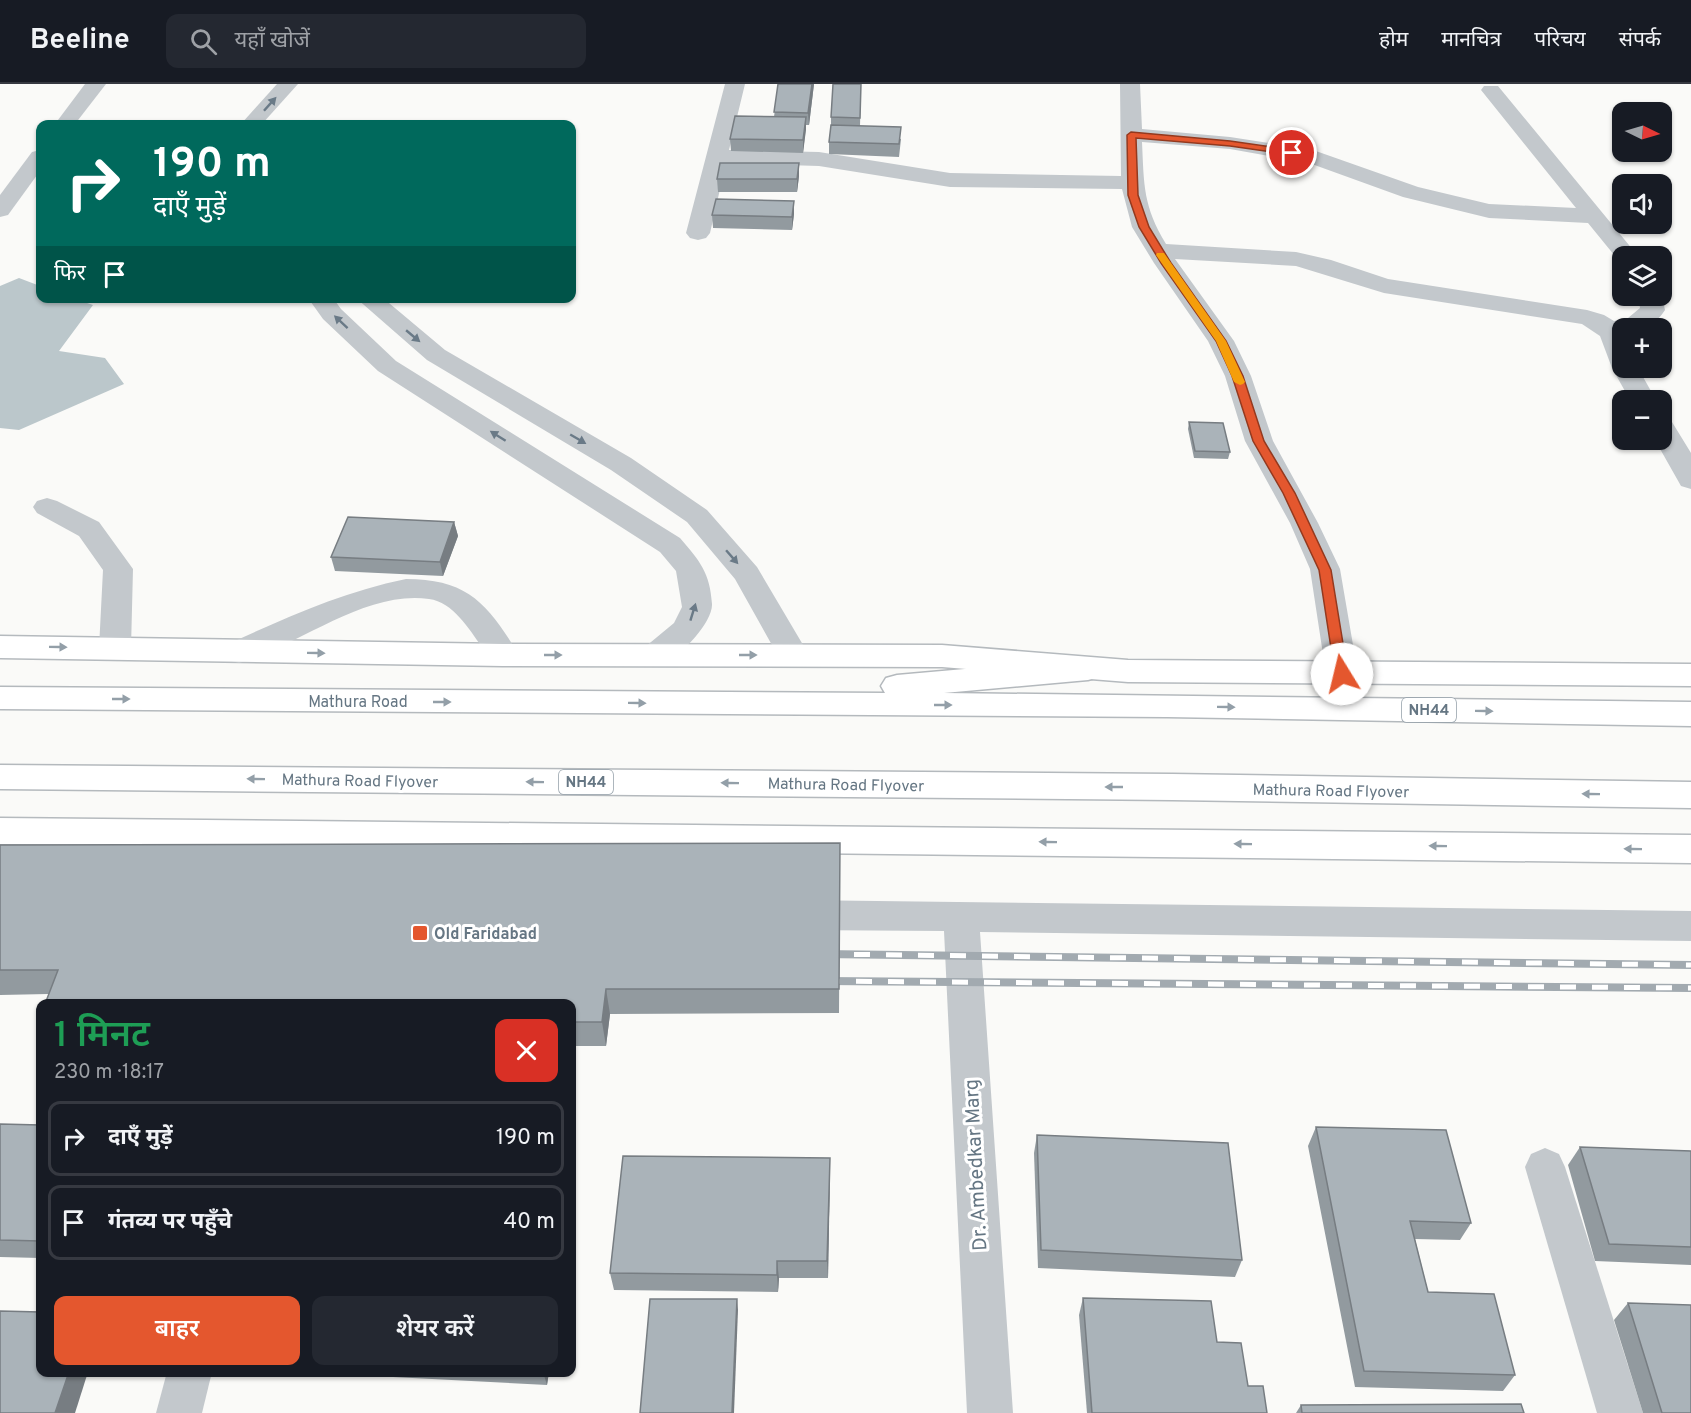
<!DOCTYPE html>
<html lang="hi">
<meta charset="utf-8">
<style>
:root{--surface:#171b24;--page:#242831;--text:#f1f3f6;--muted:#9ea1a6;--line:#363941;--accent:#e4572e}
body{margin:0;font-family:Overpass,"Noto Sans Devanagari",sans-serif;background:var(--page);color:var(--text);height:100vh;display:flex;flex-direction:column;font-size:22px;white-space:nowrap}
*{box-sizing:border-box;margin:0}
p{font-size:20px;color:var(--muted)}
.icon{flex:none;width:33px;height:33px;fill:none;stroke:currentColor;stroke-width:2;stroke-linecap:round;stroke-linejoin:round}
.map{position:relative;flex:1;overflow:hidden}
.panel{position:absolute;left:36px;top:915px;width:540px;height:378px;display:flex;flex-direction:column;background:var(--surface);border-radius:12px;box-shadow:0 2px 4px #0004}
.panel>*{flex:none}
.guide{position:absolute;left:36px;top:36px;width:540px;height:183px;border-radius:12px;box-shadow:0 2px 4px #0004;background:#00695c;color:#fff;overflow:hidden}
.needle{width:39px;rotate:95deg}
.fabs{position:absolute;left:1612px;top:18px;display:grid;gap:12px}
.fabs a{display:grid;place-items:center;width:60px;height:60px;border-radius:12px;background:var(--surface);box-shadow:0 2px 4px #0004;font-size:30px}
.pin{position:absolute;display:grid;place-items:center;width:51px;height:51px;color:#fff;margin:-26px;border:3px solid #fff;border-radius:50%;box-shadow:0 2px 6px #0007}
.me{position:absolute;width:66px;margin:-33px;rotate:351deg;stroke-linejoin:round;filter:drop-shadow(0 0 4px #0008)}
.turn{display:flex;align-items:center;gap:21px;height:126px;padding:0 18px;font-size:27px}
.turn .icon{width:78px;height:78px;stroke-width:2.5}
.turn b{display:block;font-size:42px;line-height:51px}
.then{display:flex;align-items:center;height:57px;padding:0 18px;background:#0003;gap:12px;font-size:22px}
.round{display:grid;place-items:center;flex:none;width:63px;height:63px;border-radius:12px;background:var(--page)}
.overview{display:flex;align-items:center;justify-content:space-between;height:102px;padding:0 18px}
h1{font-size:36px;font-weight:600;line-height:45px;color:#1e9e55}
.action{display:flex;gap:12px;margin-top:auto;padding:12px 18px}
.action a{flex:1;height:69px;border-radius:12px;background:var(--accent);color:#fff;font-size:24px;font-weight:600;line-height:69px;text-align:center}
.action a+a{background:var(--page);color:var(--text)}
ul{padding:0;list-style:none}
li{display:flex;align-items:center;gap:18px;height:75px;margin:0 12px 9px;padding:0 6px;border:3px solid var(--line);border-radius:12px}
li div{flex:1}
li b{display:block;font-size:22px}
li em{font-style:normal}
header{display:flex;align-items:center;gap:36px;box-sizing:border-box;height:84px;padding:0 30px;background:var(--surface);border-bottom:2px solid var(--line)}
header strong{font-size:28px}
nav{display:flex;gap:33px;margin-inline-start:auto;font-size:21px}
.search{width:420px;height:54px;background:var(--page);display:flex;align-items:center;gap:15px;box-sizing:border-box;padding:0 21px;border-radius:12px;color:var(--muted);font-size:22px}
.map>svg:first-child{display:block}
</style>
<header>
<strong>Beeline</strong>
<div class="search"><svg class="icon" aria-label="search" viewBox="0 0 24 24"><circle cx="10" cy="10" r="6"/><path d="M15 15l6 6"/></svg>यहाँ खोजें</div>
<nav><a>होम</a><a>मानचित्र</a><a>परिचय</a><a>संपर्क</a></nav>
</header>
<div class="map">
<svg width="1691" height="1329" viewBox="0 0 1691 1329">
<rect width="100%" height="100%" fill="#fafaf8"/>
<!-- water -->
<path fill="#bbc7cb" d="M19 194 40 202V214L75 215 93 221 59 267 105 274 124 300 19 346 0 344V202Z"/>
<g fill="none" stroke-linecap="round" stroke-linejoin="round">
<!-- major casing -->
<g stroke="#b5babe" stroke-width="3">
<g id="major">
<path d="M0 552 503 560 942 561 1128 576 1691 580V602L1128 598 942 583 503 582 0 574Z"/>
<path d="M0 734 1691 751V779L0 760Z"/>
</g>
</g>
<!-- highway casing -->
<g stroke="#b4b9bd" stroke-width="3">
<g id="highway">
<path d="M1088 574 1099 577 1104 585 1099 593 1088 596 944 609 1691 618V642L1167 633 0 625V603L885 609 881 602 886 594 897 591Z"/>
<path d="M0 681 1172 690 1691 698V724L1172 716 0 705Z"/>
</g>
</g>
<!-- minor -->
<g fill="#c3c8cc" fill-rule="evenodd">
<path d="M85 0H106L75 40H55Z"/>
<path d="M277 0H298L262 40H241Z"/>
<path d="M725 0H745L729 66 819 68 950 89 1121 92 1120 0H1140L1142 45 1230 53 1313 66 1418 103 1489 120 1576 124 1481 6 1484 2H1498L1638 172H1623V178L1619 177 1588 139 1489 134 1403 113 1309 79 1230 65 1142 58C1144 101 1143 122 1166 160L1296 168 1331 176 1388 195 1587 226 1604 231 1614 237 1628 234 1640 224 1638 212H1662L1665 226C1654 243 1642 244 1623 244V284H1638L1656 316H1630L1612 284 1600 252 1582 240 1384 209 1296 182 1175 175 1234 257 1251 292 1273 357 1318 439 1340 485 1358 590 1353 598 1342 601 1331 598 1326 590 1310 485 1290 439 1245 357 1225 292 1208 257 1154 179 1132 143 1122 105 950 103 819 82 726 79 710 149 706 154 698 156 690 154 686 149Z"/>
<path d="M40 66V87L8 131 0 133V111L32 68Z"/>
<path d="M308 214H333L341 225 396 277 680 454C700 477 710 489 712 520 713 538 682 570 667 578 660 583 653 581 645 579L640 571 645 563 674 539 682 523 676 487 660 468 378 287 323 235Z"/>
<path d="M356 214H383L445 266 631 374 707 426 757 483 809 571 804 579 793 582 782 579 735 495 687 438 611 386 427 276Z"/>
<path d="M1662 336 1672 338 1691 369V405L1681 402 1655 356H1662Z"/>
<path d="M47 414 57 417 99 438 133 485 131 564 126 572 115 575 104 572 99 564 103 486 79 452 37 429 33 423 37 417Z"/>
<path d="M406 495C468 495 488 520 519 571L514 579C507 581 498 583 492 579 488 576 484 568 482 563 469 545 453 518 429 515 364 506 299 562 239 579L228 576 223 568 228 560C286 534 342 508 406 495Z"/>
<path d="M796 816 1691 827V857L980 848 1013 1329H967L944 847 796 846 783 841 778 831 783 821Z"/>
<path d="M1545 1064 1559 1070 1565 1083 1643 1329H1597L1525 1083 1531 1070Z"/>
<path d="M167 1288H212L202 1329H156Z"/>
</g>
<!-- major -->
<use href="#major" fill="#fff" fill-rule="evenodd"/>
<!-- highway -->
<use href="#highway" fill="#fff" fill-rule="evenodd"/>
<!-- rail casing -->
<g stroke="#a2aab0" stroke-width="8">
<g id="rail">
<path d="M822 870 1691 881"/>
<path d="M824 897 1691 904"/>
</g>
</g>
<!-- rail -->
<use href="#rail" stroke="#fff" stroke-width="5" stroke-dasharray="16" stroke-linecap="butt"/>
</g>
<!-- wall -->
<g fill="#929a9f">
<path d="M778 0H814L809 41H806L803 69 731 67 730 55 774 33Z"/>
<path d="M861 0 860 42 901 55 899 73 829 70V58L831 41V33Z"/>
<path d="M799 79V92L797 108H718L717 95Z"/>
<path d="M794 130 792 146 713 144 712 131Z"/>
<path d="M1189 338 1230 368 1228 375 1194 374 1188 345Z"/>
<path d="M454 438 458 452 443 492 335 487 331 473Z"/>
<path d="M840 759 839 929 610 930 606 962H572V920L48 910 0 911V761Z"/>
<path d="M0 1040 40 1041V1174L0 1173Z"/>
<path d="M1316 1043 1471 1139 1460 1156 1415 1155 1428 1208 1515 1291 1503 1307 1355 1303 1308 1062Z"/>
<path d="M1037 1051 1242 1176 1235 1193 1038 1184 1034 1069Z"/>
<path d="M1580 1063 1691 1067V1181L1595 1177 1568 1081Z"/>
<path d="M830 1074 828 1194H779L778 1208 614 1206 610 1189Z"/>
<path d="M1083 1214 1217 1258 1267 1329H1087L1079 1231Z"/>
<path d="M1628 1219 1691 1329H1643L1614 1236Z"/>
<path d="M353 1288H549L547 1301 354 1291Z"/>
<path d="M1301 1321 1524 1329H1296Z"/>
</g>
<!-- shaded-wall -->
<g fill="#777d82">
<path d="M812 0H814L809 41 808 29Z"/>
<path d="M806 33V46L803 69V56Z"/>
<path d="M799 79V92L797 108V95Z"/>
<path d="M794 117V130L792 146V133Z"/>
<path d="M454 438 458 452 443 492 440 478Z"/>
<path d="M606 905 610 930 606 962 602 938Z"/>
<path d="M830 1074V1092L828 1194 827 1177Z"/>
<path d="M777 1177 779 1194 778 1208 777 1191Z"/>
<path d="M737 1215 738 1226 734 1329H732Z"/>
<path d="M69 1288H88L75 1329H55Z"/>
<path d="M543 1288H549L547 1301Z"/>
</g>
<!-- building -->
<g fill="#aab3b9" stroke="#777d82" stroke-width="1.5">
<path d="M778 0H812L808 29 774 28Z"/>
<path d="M833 0H861L860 34 831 33Z"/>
<path d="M735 32 806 33 803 56 730 55Z"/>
<path d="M831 41 901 43 899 60 829 58Z"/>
<path d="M720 79H799L797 95H717Z"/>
<path d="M716 115 794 117 792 133 712 131Z"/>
<path d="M1189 338 1223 339 1230 368 1195 367Z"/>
<path d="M348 433 454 438 440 478 331 473Z"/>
<path d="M840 759 839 905H606L602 938H572V920H45L58 886H0V761Z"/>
<path d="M40 930V940H37Z"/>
<path d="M0 1040 40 1041V1157L0 1156Z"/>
<path d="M1316 1043 1446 1046 1471 1139 1410 1137 1428 1208 1494 1210 1515 1291 1364 1287Z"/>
<path d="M1037 1051 1228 1059 1242 1176 1041 1166Z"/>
<path d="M1580 1063 1691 1067V1163L1609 1160Z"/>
<path d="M623 1072 830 1074 827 1177H777V1191L610 1189Z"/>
<path d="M1083 1214 1211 1217 1217 1258 1241 1259 1248 1302H1263L1267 1329H1092Z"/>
<path d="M650 1215H737L732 1329H640Z"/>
<path d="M1628 1219 1691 1221V1329H1662Z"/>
<path d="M0 1227 40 1228V1288H69L55 1329H0Z"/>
<path d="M1521 1320 1524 1329H1302L1301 1321Z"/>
</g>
<!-- one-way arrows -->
<defs><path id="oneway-solid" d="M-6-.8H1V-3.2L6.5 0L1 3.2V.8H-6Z" transform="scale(1.5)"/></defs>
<g fill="#6a7a87">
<use href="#oneway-solid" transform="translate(270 20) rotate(-48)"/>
<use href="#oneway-solid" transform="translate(341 238) rotate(-137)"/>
<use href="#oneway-solid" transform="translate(413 252) rotate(40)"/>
<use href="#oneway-solid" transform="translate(498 352) rotate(-148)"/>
<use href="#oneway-solid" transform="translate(578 355) rotate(30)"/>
<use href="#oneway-solid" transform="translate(732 473) rotate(49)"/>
<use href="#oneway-solid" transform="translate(693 528) rotate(-73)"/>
</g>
<g fill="#939fa8">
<use href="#oneway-solid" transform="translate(58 563) rotate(1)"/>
<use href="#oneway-solid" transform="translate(316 569) rotate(1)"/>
<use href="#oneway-solid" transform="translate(553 571)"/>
<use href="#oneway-solid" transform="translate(748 571)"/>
<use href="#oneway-solid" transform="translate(121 615)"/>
<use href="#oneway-solid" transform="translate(442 618)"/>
<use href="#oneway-solid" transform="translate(637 619) rotate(1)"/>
<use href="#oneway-solid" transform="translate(943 621)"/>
<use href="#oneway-solid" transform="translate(1226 623) rotate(1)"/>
<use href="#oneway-solid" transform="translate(1484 627) rotate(1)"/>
<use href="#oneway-solid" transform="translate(256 695) rotate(-179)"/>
<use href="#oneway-solid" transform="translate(535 698) rotate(-179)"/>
<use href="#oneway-solid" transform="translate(730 699) rotate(-179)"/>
<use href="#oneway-solid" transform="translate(1114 703) rotate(-180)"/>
<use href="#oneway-solid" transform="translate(1591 710) rotate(-179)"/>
<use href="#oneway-solid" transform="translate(1048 758) rotate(-179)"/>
<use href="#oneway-solid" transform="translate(1243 760) rotate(-179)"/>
<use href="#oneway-solid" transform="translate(1438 762) rotate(-179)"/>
<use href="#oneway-solid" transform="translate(1633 765) rotate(-179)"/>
</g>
<!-- route -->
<path fill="#e4572e" stroke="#94391e" stroke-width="1.5" d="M1131 48 1230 57 1292 66 1296 69 1292 71 1230 62 1136 54 1138 111 1149 143 1171 179 1226 257 1243 292 1264 357 1295 409 1331 486 1348 590 1346 593H1337L1335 590 1319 486 1283 409 1253 357 1232 292 1216 257 1161 179 1139 143 1128 111 1127 51Z"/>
<!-- slow -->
<path fill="#f59e0b" d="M1157 169H1164L1226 257 1245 298 1243 300 1240 301 1234 298 1216 257 1156 171Z"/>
<!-- markers -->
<rect fill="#e4572e" stroke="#fff" stroke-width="2" x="412" y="841" width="16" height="16" rx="3"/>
<g text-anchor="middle" stroke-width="6" stroke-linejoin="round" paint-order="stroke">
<!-- shield labels -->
<g fill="#fff" stroke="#939fa8" stroke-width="1.5">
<rect x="1402" y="614" width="54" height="24" rx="4.5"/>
<rect x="559" y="686" width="54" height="24" rx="4.5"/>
</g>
<g font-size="15" font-weight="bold" fill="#657683">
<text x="1429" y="631">NH44</text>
<text x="586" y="703">NH44</text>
</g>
<!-- street labels -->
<g font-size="16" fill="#657683" stroke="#fff">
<text x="358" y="623">Mathura Road</text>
<text transform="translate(360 696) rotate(1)" y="6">Mathura Road Flyover</text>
<text transform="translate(846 700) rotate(1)" y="6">Mathura Road Flyover</text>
<text transform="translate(1331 706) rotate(1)" y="6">Mathura Road Flyover</text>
</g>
<!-- poi labels -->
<g font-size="16" font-weight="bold" fill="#657683" stroke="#fff" text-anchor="start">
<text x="434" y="855">Old Faridabad</text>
</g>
<!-- near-street labels -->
<g font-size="20" fill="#657683" stroke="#fff">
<text transform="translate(975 1081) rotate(-93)" y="7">Dr. Ambedkar Marg</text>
</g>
</g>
</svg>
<div class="fabs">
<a><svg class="needle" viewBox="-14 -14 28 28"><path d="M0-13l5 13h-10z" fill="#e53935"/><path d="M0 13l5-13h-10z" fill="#9ea1a6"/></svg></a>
<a><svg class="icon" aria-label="sound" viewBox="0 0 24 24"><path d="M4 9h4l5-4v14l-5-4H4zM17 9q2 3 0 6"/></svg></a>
<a><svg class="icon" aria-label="layers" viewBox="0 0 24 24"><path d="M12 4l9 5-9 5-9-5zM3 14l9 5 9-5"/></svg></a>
<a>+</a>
<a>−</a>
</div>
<div class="pin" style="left:1292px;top:69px;background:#d93025"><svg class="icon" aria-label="arrive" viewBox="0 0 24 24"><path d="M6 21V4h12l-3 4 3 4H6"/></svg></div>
<svg class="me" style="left:1342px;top:590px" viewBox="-20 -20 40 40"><circle r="19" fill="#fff"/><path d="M0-13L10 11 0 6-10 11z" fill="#e4572e"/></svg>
<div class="guide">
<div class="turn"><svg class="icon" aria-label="right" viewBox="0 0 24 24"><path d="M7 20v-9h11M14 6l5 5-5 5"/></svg><div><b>190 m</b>दाएँ मुड़ें</div></div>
<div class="then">फिर<svg class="icon" aria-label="arrive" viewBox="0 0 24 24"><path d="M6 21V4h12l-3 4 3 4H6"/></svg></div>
</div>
<section class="panel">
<div class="overview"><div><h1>1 मिनट</h1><p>230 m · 18:17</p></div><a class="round" style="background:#d93025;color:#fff"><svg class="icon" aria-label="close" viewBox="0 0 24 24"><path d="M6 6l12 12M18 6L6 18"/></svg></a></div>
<ul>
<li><svg class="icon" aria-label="right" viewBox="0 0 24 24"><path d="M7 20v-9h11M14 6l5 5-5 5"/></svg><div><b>दाएँ मुड़ें</b></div><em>190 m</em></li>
<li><svg class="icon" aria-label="arrive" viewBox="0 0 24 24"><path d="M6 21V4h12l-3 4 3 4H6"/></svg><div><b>गंतव्य पर पहुँचे</b></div><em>40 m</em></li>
</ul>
<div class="action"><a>बाहर</a><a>शेयर करें</a></div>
</section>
</div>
